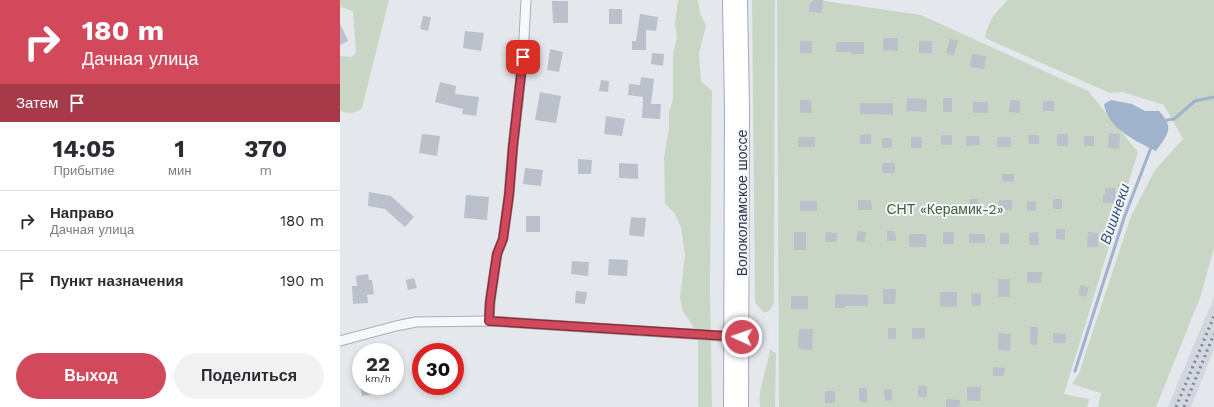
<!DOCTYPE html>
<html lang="ru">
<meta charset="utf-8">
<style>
:root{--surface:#fff;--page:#f2f2f3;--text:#2b2b33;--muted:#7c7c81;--line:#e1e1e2;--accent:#d1495b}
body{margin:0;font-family:"Work Sans",sans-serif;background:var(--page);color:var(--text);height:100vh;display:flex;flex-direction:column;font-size:15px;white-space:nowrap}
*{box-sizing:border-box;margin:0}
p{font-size:13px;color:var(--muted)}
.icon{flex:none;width:22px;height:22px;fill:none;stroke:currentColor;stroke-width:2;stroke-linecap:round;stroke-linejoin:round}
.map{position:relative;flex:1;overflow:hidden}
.sheet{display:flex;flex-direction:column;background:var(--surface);width:340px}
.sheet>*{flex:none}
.top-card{background:#d1495b;color:#fff;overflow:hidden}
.speed{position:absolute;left:12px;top:343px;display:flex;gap:8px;font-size:20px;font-weight:700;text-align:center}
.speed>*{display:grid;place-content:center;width:52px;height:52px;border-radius:50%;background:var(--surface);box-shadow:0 2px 6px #0003;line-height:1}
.speed small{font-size:10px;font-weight:400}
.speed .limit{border:6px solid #d22;background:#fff;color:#111}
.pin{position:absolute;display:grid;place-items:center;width:34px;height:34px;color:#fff;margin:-17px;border-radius:8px;box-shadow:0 2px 6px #0006}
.me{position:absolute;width:44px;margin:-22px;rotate:273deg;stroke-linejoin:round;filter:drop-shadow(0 0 3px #0008)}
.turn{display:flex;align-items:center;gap:14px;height:84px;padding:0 16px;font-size:18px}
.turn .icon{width:52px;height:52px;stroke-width:2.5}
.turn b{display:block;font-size:28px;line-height:34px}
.then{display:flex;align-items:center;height:38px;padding:0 16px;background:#0003;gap:8px;font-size:15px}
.eta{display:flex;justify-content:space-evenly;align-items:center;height:68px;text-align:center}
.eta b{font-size:24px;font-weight:700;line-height:28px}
.action{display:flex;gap:8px;margin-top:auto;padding:8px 16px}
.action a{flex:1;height:46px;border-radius:24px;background:var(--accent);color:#fff;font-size:16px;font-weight:700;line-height:46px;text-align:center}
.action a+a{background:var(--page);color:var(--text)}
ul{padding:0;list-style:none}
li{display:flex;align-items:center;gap:12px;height:60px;padding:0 16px;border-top:1px solid var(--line)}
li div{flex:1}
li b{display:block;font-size:15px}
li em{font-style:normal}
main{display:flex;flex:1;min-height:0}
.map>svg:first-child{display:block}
</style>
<main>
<section class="sheet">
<div class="top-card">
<div class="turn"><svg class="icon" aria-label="right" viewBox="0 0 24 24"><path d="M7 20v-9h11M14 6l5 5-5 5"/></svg><div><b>180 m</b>Дачная улица</div></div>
<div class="then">Затем<svg class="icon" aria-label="arrive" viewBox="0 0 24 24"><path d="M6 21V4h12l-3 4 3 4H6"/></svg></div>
</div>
<div class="eta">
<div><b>14:05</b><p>Прибытие</p></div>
<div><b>1</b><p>мин</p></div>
<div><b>370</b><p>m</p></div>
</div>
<ul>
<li><svg class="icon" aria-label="right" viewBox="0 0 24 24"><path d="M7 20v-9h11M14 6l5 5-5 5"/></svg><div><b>Направо</b><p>Дачная улица</p></div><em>180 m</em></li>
<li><svg class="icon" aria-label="arrive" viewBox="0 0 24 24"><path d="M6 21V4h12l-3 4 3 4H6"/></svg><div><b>Пункт назначения</b></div><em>190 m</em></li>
</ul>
<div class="action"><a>Выход</a><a>Поделиться</a></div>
</section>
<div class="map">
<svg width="874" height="407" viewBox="0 0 874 407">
<rect width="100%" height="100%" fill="#e4e7ec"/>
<!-- built -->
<path fill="#d2d6de" d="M874 297V349L851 407H828Z"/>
<!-- green -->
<g fill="#c9d6c5">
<path d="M0 0H49L22 108C15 114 9 114 0 111V56L12 57 16 53 13 11 0 7Z"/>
<path d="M338 0H358L360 13 366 26 359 53 361 81 372 91 370 288 372 407H358V337L352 324 343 312 340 298 345 255 341 227 335 214 325 203 324 158 329 128V113L333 99V53L337 38 335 23Z"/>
<path d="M412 0H435L434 303 430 310 424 313 415 302Z"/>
<path d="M437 0H478L581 15 748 91 798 152 724 394 749 399 747 407H439Z"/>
<path d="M668 0H874V248L860 298 816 407H758L761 393 732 384 739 373 791 216 815 170 843 139 824 105 782 92 770 93 645 38C649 19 655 13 668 0Z"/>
<path d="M430 349 436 354 435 407H420C417 391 428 366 430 349Z"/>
</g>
<!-- water -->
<path fill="#9fb4cc" d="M771 100 792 104 805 111H819C835 128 828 134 816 151 796 141 768 129 764 104Z"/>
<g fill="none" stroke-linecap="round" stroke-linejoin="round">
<!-- stream -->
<g stroke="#9fb4cc" stroke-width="3">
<path d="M825 123 827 120 834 119 855 101 874 97"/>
<path d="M735 371 784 218 812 145"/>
</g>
</g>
<!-- building -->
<g fill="#bbc0ca">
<path d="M473 0H483L482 13 469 12 470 2H473Z"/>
<path d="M212 1H228V23H213Z"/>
<rect x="269" y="9" width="13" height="15"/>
<path d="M300 14 318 17 316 31 306 30V50H292V41H296Z"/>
<path d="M83 16 91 17 88 31 80 29Z"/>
<path d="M0 23 8 41 0 45Z"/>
<path d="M125 31 144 33 141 51 123 48Z"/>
<path d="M543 38H558V51L543 50Z"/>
<path d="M610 39 618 41 614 56 606 53Z"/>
<rect x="460" y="41" width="12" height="12"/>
<rect x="579" y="41" width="13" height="12"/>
<path d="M496 42H524V54H511V52H496Z"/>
<path d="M210 49 223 52 219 72 207 70Z"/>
<path d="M312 53 324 54 323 66 311 64Z"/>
<path d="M632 54 646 56 644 69 630 67Z"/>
<path d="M301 77 314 79 311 104H321L320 119 302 118 303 97 288 95 289 84 300 85Z"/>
<path d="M261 80 269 81 268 92 259 91Z"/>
<path d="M100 82 116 86 115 94 139 97 136 116 122 114 123 109 95 102Z"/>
<path d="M200 92 221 96 216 123 195 120Z"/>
<path d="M567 98 587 99 586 112 566 111Z"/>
<rect x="603" y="98" width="9" height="14"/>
<path d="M460 100H471L472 113H460Z"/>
<path d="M670 100 680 101V113L669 112Z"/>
<rect x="703" y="101" width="11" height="10"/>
<rect x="633" y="102" width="15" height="11"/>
<path d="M520 103H553V115L520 114Z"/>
<path d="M266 116 285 119 282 136 264 134Z"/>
<path d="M769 133 780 134 779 149 768 148Z"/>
<path d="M82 134 100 136 97 156 79 153Z"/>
<path d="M531 134V144H520V135Z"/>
<rect x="717" y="134" width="11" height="12"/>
<rect x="601" y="135" width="11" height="10"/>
<path d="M688 135H699V144H689Z"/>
<path d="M626 136H639L640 145 626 146Z"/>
<rect x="744" y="136" width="10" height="10"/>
<rect x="458" y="137" width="17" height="10"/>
<rect x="571" y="137" width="11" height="11"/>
<rect x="657" y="137" width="14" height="10"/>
<path d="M542 138H552V147L542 148Z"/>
<path d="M238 159 252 160 251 174H238Z"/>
<path d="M279 163 298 164V179L279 178Z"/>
<rect x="542" y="163" width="13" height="10"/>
<path d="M185 168 203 170 201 186 183 184Z"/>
<path d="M662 174H674V182L662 181Z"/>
<path d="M765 188H775V203H763V194H765Z"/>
<path d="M29 192 51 196 74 217 65 227 45 209 28 206Z"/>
<path d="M126 195 149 197 147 220 124 218Z"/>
<path d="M629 199H638V211H630Z"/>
<rect x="713" y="199" width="9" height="10"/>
<path d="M518 200H531L532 210H518Z"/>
<rect x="659" y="200" width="13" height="10"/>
<rect x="460" y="201" width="17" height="10"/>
<path d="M696 201V211H687V202Z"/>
<rect x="186" y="216" width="14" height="16"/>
<path d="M291 217 306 218 304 237 289 235Z"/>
<path d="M716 229H725V240L716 239Z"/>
<path d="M518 231 526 232 525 242 516 241Z"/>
<path d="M547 231H555L556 241H547Z"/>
<rect x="454" y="232" width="12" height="18"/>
<path d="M486 232 497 233V242H485Z"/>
<rect x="603" y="232" width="11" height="12"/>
<path d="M698 232 699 245H690L689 233Z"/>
<path d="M748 232 758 233V247H747Z"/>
<rect x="660" y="233" width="9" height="11"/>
<rect x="569" y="234" width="17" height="13"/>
<rect x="629" y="234" width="16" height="9"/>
<path d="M269 259 288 260 287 276 268 275Z"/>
<path d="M232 261 249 262 248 276 231 274Z"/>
<path d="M687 272H702L701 283H687Z"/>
<path d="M28 274 29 280H32L34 294 27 295 28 303 13 304 12 286H17L16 276Z"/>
<path d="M74 278 77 288 68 290 66 280Z"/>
<rect x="658" y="279" width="12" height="18"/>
<path d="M741 285 749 287 746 297 738 295Z"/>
<path d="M543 289H556L555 304H543Z"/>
<path d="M236 291 247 292 245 304 235 303Z"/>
<rect x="600" y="292" width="17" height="15"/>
<path d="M631 293H641V306H632Z"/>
<path d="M495 294 528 295V306H505V308H495Z"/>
<rect x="451" y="296" width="17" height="13"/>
<path d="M690 327H698L697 345 690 344Z"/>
<rect x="548" y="328" width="8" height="11"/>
<rect x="572" y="328" width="13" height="11"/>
<path d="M459 329H473L472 350 458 349Z"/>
<path d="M658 333 671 334 670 351 658 350Z"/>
<path d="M713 333 726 334V343H713Z"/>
<path d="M653 367 665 368 664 376H653Z"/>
<path d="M578 385 587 386V397H578Z"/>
<path d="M20 386H55V390L22 396Z"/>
<path d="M627 387H641L640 401H627Z"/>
<rect x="519" y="388" width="8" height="14"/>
<path d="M544 389H552V400L545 401Z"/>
<rect x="485" y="391" width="10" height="12"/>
<path d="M606 399 620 400 619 407H606Z"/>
</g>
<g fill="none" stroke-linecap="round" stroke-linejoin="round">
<!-- street casing -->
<g stroke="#a9aeb7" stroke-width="11">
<g id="street">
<path d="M149 321 150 302 157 254 163 239 169 195 173 146 183 57 186 0"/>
<path d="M0 341 56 326 76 322 149 321 396 337"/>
</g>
</g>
<!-- primary casing -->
<g stroke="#a3abb8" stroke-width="16">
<g id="primary">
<path d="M390 0 392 108 391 407"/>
<path d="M400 0 402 108 401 407"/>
</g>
</g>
<!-- street -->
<use href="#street" stroke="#f7f8fa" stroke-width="9"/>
<!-- primary -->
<use href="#primary" stroke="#fff" stroke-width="14"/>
<!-- rail -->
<g stroke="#7d8696" stroke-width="3" stroke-dasharray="2 4" stroke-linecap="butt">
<path d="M836 407 874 316"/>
<path d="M844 407 874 334"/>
</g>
</g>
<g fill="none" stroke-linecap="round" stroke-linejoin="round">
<!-- route casing -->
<g stroke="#882f3b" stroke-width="10">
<path id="route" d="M183 57 173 146 169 195 163 239 157 254 150 302 149 321 402 337"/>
</g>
<!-- route -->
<use href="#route" stroke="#d1495b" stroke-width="7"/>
</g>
<g text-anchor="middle" stroke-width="4" stroke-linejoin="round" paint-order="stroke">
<!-- street labels -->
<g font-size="14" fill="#2b3445" stroke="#f4f6f9">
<text transform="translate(402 203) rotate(-90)" y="5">Волоколамское шоссе</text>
</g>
<!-- park labels -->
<g font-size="14" fill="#3f6138" stroke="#f4f6f9">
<text x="605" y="214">СНТ «Керамик-2»</text>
</g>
<!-- water labels -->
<g font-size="15" font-style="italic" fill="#34527a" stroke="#f4f6f9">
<text transform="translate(775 214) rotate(-71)" y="5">Вишнеки</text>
</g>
</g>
</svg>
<div class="speed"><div>22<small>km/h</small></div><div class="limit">30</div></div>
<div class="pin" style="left:183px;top:57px;background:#d93025"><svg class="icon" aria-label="arrive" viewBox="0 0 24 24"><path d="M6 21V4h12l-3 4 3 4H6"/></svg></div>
<svg class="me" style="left:402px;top:337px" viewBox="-20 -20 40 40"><circle r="17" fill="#d1495b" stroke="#fff" stroke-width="3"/><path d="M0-11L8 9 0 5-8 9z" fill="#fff"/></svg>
</div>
</main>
